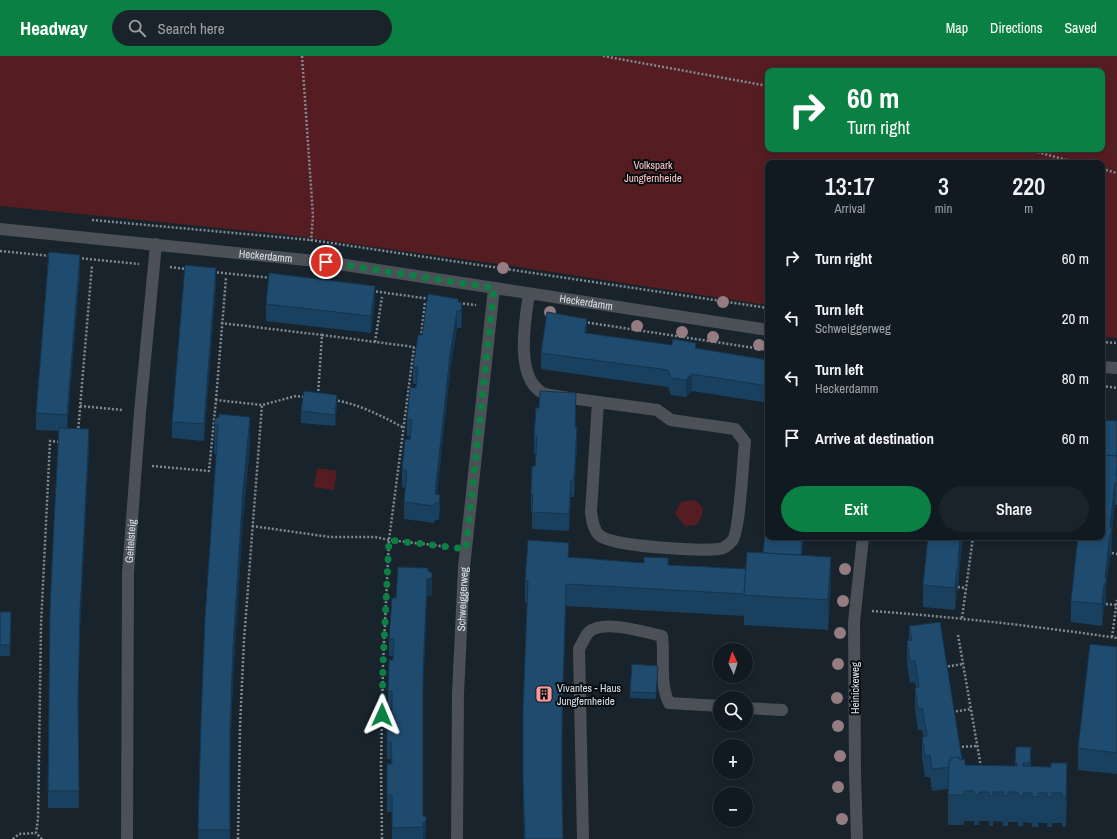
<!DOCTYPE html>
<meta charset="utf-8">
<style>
:root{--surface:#121a21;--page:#1b232a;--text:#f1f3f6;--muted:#9ca1a5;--line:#31383f;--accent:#0b8043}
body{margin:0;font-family:"Archivo Narrow",sans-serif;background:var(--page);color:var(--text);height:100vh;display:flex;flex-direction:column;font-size:15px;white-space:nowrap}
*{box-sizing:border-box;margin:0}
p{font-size:13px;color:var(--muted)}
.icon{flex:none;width:22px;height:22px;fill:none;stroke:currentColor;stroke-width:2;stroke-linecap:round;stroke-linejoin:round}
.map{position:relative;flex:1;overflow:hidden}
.sheet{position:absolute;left:765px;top:104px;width:340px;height:380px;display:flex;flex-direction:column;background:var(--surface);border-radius:8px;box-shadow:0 2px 6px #0003,0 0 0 1px var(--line)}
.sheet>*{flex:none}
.hud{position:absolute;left:765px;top:12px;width:340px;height:84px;border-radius:8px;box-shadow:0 2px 6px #0003,0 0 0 1px var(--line);background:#0b8043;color:#fff;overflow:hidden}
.needle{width:26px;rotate:356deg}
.fabs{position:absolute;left:713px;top:587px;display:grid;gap:8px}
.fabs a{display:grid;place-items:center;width:40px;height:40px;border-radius:50%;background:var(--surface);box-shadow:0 2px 6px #0003,0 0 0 1px var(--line);font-size:20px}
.pin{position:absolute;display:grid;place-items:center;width:34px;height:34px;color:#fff;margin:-17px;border:2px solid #fff;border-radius:50%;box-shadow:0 1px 4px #0007}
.me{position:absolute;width:44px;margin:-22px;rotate:1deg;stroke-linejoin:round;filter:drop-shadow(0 0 3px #0008)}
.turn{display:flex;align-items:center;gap:14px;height:84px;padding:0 16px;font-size:18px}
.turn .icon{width:52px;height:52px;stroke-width:2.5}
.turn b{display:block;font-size:28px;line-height:34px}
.eta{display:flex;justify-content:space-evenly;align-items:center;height:68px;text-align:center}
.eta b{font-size:24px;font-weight:600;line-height:28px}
.button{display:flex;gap:8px;margin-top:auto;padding:8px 16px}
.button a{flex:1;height:46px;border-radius:24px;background:var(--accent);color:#fff;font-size:16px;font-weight:600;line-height:46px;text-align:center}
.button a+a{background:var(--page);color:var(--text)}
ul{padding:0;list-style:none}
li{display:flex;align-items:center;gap:12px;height:60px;padding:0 16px}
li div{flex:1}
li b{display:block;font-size:15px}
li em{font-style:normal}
header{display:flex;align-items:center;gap:24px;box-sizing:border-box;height:56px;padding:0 20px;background:var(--accent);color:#fff}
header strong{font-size:19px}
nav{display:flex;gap:22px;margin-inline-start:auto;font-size:14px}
.search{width:280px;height:36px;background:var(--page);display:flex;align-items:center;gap:10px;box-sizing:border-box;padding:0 14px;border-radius:22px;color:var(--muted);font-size:15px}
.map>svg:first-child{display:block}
</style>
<header>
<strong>Headway</strong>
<div class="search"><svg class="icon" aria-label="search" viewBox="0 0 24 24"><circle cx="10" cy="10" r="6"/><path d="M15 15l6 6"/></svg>Search here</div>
<nav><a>Map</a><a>Directions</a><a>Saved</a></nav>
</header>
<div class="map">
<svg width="1117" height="783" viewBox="0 0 1117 783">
<rect width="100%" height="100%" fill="#18232c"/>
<!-- green -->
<g fill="#551d22" fill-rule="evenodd">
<path d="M0 0H1117V282L1102 280V107H768V249L506 209 281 178 0 150ZM768 15H1102V93H768Z"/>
<path d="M317 412 337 415 334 434 314 431Z"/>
<path d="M695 444 703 452 702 460 697 469 685 470 675 458 681 446Z"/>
</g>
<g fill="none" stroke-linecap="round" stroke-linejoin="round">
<!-- path -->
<g stroke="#808a91" stroke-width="2.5" stroke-dasharray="2 2" stroke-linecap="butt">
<path d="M302 0 313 160 311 185"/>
<path d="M603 0 768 30"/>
<path d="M1026 93 1078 107"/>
<path d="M1102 113 1117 117"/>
<path d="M92 164 311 184 768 252"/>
<path d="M0 195 51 200"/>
<path d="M78 202 139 208"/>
<path d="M170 211 187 213"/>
<path d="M213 216 272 222"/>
<path d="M372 235 431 243"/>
<path d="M459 247 476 249"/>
<path d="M584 266 768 294"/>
<path d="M221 267 322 279"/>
<path d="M421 281 425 247"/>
<path d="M375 286 382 241"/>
<path d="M1102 286 1117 287"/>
<path d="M1102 330 1117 332"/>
<path d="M318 339 322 279 414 291"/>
<path d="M216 344 226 222"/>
<path d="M334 344C359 348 382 360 404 372"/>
<path d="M80 350 123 354"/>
<path d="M78 376 92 209"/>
<path d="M152 410 209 415 216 344 262 349 296 340 305 341"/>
<path d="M252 470 330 481H375L389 484 450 491"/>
<path d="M1112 497 1117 498"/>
<path d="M958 531 966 532"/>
<path d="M1106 548 1116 549"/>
<path d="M872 555C954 561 1036 570 1117 582"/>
<path d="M962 562 973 481"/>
<path d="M958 579 981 711"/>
<path d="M1112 581 1117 544"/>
<path d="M944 611 963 608"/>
<path d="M952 656 971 653"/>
<path d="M958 691 978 690"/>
<path d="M13 783 19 778 36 777"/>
<path d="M42 783 36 777 38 763 41 569 50 385 61 386"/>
<path d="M238 783 240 671 244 584 262 349"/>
<path d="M382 783 381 711 383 608 389 484 414 291H419"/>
</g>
<!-- minor -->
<g stroke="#4b5156" stroke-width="12">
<path id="s1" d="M0 173 326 206 768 274"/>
<path d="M529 238C525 264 515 319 541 336 546 340 588 344 598 346L591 456C592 464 593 473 599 479 612 491 700 495 719 493 723 493 730 488 732 485 740 476 743 402 745 386L735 373 671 364 657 354 598 346"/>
<path d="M1102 311 1117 312"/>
<path d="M746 652 782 654"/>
<path id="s2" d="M127 783 128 517 140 356 156 188"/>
<path id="s3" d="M457 783 458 638 464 511 494 232"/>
<path d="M583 783 579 593C582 588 585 580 589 576 603 563 644 576 662 580 665 601 659 627 669 647L720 650"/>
<path d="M857 783 855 717 854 566 863 481"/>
</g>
</g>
<!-- trees -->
<g fill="#957c80">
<circle cx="503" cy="212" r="6"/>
<circle cx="723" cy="246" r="6"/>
<circle cx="550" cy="256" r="6"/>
<circle cx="637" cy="270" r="6"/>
<circle cx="682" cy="276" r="6"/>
<circle cx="713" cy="281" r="6"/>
<circle cx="759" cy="289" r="6"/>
<circle cx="845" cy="513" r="6"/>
<circle cx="843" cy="545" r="6"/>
<circle cx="840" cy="577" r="6"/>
<circle cx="838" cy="608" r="6"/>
<circle cx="837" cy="642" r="6"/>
<circle cx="838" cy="670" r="6"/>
<circle cx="840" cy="700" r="6"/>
<circle cx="838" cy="731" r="6"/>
<circle cx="842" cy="763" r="6"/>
</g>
<!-- wall -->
<g fill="#1a405f">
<path d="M80 216 67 372 89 390 80 573 78 655 79 752H48V735L59 375 36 374V357Z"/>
<path d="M216 229 204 385 172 382V366Z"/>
<path d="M458 246 462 247V264L461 272H457L450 316 437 439H440L439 464H435L434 467 404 463V446L405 432 402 431V414L410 380H407V363L416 328H413V311L422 279Z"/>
<path d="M375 247 371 277 266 265V248Z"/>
<path d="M587 277 768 304V347L692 335 686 341 671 339 668 331 541 313V297Z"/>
<path d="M337 350 335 370 301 367V355Z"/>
<path d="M576 354 575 371 577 388 574 441H571L569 475 532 473V456H531V439L535 410 536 398H534V381Z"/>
<path d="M215 363 250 390 243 464 233 622 230 703V783H198L201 664 216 399 214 398Z"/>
<path d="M1117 365V449H1115L1112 477V493L1111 500H1110L1106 530V548L1104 551 1102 570 1071 566V545Z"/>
<path d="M768 481H803L802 499 831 531 828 574 744 569V560L566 550 562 679V739L563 783H524L523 744V654L527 547H525V525L569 501 668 509 746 513 763 497Z"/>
<path d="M928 481H963L959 518 958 531V535H957L955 554 923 551V529Z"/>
<path d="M428 515 432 539 427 540 423 634V760L426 780 425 783H392V756H387V708H392L391 703H387V655H392V652L388 653V636L393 600H389V583L396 542Z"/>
<path d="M0 556H11L10 600H0Z"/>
<path d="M909 570 962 703 965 709 1015 710 1016 691H1031V710L1067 737 1066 771H1062V767H1052V771H1047V767H1038V771H1032V767L1023 766V770H1018V766H1008V770H1003V766L993 765V770H989V765H979V769H974V765H964V769H948V733L932 735 930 721H925L922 702V681L923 680 922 674H918L915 654V632H916L915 626 910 627 907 607V585H909Z"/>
<path d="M1117 591V718L1078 714V692Z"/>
<path d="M658 616 656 643 630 642V636Z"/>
</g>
<!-- shaded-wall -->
<g fill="#15344d">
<path d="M80 199V216L67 376V359Z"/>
<path d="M216 212V229L204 385V368Z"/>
<path d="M375 230V247L371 277V260Z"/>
<path d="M462 247V264L461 272V255Z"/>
<path d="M457 255V272L450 316 436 447 435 438 450 299Z"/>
<path d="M587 263V279L585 277Z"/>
<path d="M692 318V335L686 341V324Z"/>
<path d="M576 337V354L575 388V371Z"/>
<path d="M337 339V350L335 370V359Z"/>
<path d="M250 361V390L243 464 233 622 230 703V783V673L233 592 243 434Z"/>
<path d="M577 371V388L574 441V424Z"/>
<path d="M89 373V390L80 573 78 660 80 556Z"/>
<path d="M1117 410V449V427L1116 419Z"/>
<path d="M571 424V441L569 475V458Z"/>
<path d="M1115 427V449L1112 477V493L1111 500V478L1110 471Z"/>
<path d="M440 439V456L439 464V447Z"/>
<path d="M1110 478V500L1106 530V548L1104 551 1102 570V548Z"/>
<path d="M802 481H803L800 529V512Z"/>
<path d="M960 481H963L959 518 958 535V506Z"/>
<path d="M831 501V531L828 574V544Z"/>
<path d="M957 513V535L955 554V532Z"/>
<path d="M432 517V539L427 540 423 634V777V617L427 523Z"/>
<path d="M566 528V550L562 679V658Z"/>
<path d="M1067 707V737L1066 771V742Z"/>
<path d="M426 763V780L425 783H423V767Z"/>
</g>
<!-- building -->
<g fill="#1e4b6e" stroke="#15344d">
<path d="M49 196 80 199 67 359 36 357Z"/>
<path d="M185 209 216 212 204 368 172 366Z"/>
<path d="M269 217 375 230 371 260 266 248Z"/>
<path d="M428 238 458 243V246L462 247 461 255H457L450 299 435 438 440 439 439 447H435L434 450 404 446 407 415 402 414 405 383 410 384 412 364 407 363 410 331 416 332 418 311H413L418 279H422Z"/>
<path d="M547 256 587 263 585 277 672 289 673 283 696 287 695 292 768 304V330L692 318 686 324 671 322 668 314 541 297Z"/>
<path d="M304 335 337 339 335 359 301 355Z"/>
<path d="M540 335 576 337 575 371H577L574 424H571L569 458 532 456 533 439H531L532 410H535L537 381H534L536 352H539Z"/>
<path d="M219 358 250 361 243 434 233 592 230 673V774H198L201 664 205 562 218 370 214 368 215 363 219 361Z"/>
<path d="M1102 364 1117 365V400L1102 399Z"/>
<path d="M59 372 89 373 80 556 78 643 79 735H48L50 553 54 465Z"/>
<path d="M1102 399 1117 400V410L1116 419 1117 420V427H1115L1110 471H1112L1111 478H1110L1105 522H1106V526L1104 529 1102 548 1071 545 1078 481H1102Z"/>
<path d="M768 447V481H802L801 499 763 497Z"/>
<path d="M928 481H960L958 506H959L958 509V513H957L955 532 923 529Z"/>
<path d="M528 484 569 487 568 501 644 507V501L668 502V509L746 513 744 538 566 528 562 658V736L563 783H525L523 722V654L528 525H525Z"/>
<path d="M747 496 831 501 828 544 744 539Z"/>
<path d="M398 511 428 512V515L432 517V522L427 523 423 617V760L426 761V763L425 766 423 767V771L392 772V739H387V708H392L391 686 387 687V655H392V635L388 636 389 604H393L394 583H389L392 542H396Z"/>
<path d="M0 556H11L10 589H0Z"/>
<path d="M940 566 962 703 960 704 959 701 950 702V705H949V711L932 713 930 699 925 700 922 681 927 680 922 652 918 653 915 632 919 631 915 605H910L907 585 912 584 909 570Z"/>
<path d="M1090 588 1117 591V697L1078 692Z"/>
<path d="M632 608 658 610 656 637 630 636Z"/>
<path d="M1016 691H1031L1030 707H1023V710L1051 711V707H1067L1066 742 1062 741V737H1052V741H1047V737H1038V741H1032V737H1023V740H1018V736H1008V740H1003L1004 736H993V740H989V736H979V739H974V735H964V739H948L949 705H951L950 702 959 701 960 704 965 703V709L1017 710V707H1015Z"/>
</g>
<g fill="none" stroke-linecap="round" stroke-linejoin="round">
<!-- route -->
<path stroke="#0b8043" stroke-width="7" stroke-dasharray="0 12.6" d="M326 206 494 232 466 493 389 484 383 608 382 659"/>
</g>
<!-- icons -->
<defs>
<g id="building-square" transform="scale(0.9)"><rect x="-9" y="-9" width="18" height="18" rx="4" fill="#f59b9d" stroke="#070c10"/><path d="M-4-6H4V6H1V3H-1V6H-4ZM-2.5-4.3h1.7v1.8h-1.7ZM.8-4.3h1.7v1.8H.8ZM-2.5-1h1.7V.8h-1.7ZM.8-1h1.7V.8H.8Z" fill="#111"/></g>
</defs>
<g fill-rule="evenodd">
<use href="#building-square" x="544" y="638"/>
</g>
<g text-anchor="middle" stroke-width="4" stroke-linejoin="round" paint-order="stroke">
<!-- park labels -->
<g font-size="11" fill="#fbc4c4" stroke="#070c10">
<text x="653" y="113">Volkspark<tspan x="653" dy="13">Jungfernheide</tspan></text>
</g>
<!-- street labels -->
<g font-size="11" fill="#d9e1e7" stroke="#070c10">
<text dy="4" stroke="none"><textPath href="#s1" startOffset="267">Heckerdamm</textPath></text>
<text dy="4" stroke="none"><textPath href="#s1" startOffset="591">Heckerdamm</textPath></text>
<text dy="4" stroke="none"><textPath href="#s2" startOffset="298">Geitelsteig</textPath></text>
<text dy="4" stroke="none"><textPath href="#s3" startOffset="240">Schweiggerweg</textPath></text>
<text transform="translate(855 632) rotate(-90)" y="4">Heinickeweg</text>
</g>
<!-- poi labels -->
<g font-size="11" fill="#d9e1e7" stroke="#070c10" text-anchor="start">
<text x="557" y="636">Vivantes - Haus<tspan x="557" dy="13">Jungfernheide</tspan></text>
</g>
</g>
</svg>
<div class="fabs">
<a><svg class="needle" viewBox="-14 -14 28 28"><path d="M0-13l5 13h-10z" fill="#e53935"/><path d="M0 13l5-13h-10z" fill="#9ca1a5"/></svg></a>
<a><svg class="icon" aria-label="search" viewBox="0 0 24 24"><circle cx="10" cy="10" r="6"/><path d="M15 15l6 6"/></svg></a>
<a>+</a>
<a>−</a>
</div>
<div class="pin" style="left:326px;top:206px;background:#d93025"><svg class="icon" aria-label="arrive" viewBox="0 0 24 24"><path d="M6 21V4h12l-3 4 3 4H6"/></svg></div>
<svg class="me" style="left:382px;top:659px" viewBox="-20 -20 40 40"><path d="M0-17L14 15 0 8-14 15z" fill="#0b8043" stroke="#fff" stroke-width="4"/></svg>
<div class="hud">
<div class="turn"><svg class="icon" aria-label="right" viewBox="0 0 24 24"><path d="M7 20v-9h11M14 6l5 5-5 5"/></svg><div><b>60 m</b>Turn right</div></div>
</div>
<section class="sheet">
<div class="eta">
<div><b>13:17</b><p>Arrival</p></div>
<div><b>3</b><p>min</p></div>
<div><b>220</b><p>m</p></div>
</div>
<ul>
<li><svg class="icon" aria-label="right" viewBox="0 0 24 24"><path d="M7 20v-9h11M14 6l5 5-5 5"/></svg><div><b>Turn right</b></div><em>60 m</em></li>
<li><svg class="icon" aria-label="left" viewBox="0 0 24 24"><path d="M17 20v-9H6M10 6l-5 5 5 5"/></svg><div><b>Turn left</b><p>Schweiggerweg</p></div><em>20 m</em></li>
<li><svg class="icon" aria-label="left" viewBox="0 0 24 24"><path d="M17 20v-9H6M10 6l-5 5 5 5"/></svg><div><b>Turn left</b><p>Heckerdamm</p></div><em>80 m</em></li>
<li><svg class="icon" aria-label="arrive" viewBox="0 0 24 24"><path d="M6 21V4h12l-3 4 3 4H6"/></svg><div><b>Arrive at destination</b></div><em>60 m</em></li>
</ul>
<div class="button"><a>Exit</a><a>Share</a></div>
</section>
</div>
